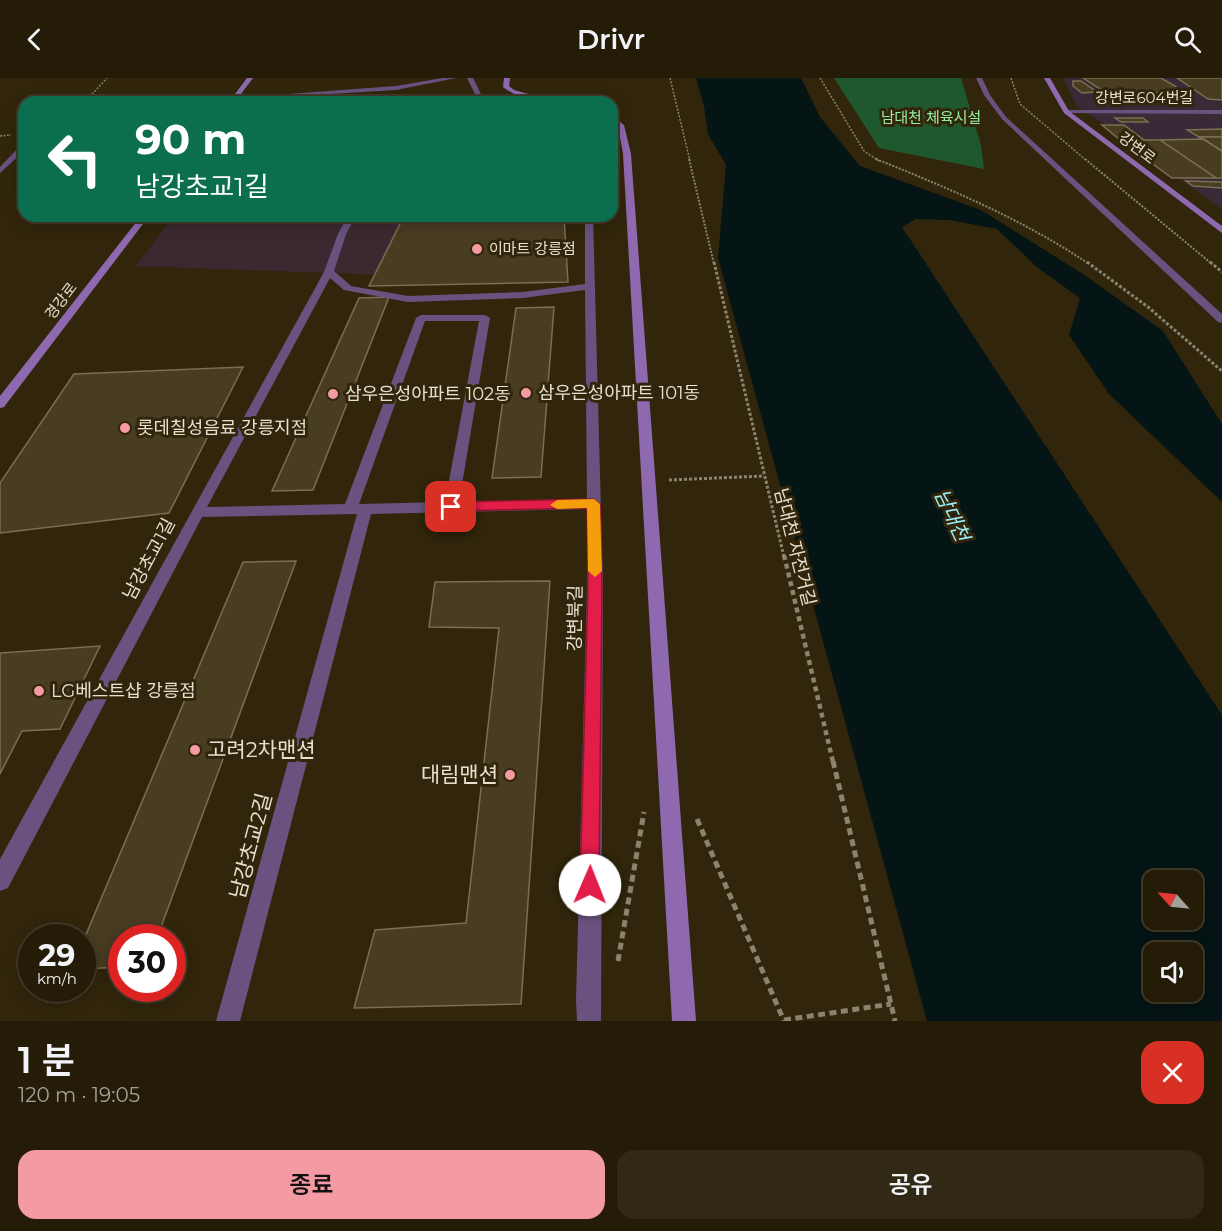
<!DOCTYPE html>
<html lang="ko">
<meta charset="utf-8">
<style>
:root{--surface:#251c08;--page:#312916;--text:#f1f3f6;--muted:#a3a19c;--line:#423a29;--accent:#f49aa3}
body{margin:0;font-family:Montserrat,"Noto Sans KR",sans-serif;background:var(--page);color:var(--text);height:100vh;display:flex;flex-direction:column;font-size:22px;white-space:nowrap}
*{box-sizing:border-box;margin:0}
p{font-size:20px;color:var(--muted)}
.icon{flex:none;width:33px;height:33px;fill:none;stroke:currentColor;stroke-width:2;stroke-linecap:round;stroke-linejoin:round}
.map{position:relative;height:943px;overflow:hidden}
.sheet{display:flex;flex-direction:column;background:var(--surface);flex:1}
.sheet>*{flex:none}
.guide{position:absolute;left:18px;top:18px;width:600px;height:126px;border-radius:18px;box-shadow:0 3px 15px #0003,0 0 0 2px var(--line);background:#0b6e4f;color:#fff;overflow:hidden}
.needle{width:39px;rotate:297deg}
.buttons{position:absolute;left:1143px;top:792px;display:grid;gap:12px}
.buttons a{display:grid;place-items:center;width:60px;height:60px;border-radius:12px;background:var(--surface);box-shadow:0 3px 15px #0003,0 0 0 2px var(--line);font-size:30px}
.speed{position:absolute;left:18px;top:846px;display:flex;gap:12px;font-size:30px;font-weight:700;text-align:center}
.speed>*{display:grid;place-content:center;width:78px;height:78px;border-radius:50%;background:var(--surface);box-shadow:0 3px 15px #0003,0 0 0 2px var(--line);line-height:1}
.speed small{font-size:15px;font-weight:400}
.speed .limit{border:9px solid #d22;background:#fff;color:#111}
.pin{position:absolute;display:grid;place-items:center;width:51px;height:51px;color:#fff;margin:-26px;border-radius:12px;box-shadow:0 3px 9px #0006}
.me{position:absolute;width:66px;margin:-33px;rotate:1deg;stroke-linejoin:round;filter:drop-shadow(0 0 4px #0008)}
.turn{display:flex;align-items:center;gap:21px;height:126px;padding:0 18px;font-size:27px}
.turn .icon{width:78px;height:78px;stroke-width:2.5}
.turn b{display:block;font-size:42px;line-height:51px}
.round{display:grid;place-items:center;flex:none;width:63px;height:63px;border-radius:18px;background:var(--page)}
.overview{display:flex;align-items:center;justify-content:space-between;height:102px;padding:0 18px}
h1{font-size:36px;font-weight:600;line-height:45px}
.button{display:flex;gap:12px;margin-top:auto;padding:12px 18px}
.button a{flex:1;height:69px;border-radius:18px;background:var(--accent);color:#111;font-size:24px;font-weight:600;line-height:69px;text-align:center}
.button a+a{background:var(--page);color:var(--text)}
header{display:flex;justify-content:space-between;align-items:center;height:78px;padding:0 18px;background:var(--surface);font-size:27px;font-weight:600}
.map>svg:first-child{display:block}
</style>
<header><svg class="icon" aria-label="back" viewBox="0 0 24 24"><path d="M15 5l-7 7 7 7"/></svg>Drivr<svg class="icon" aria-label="search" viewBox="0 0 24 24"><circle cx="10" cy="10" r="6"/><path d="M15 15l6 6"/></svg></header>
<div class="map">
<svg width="1222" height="943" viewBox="0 0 1222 943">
<rect width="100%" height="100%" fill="#31260b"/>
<!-- commercial -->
<path fill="#3b2931" d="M174 138H556L553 203 136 188Z"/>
<!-- industrial -->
<path fill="#382a36" d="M1063 0H1222V131L1076 27Z"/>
<!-- green -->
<path fill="#20582d" d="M834 0H961L981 67 984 91 879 70Z"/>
<!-- water -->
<path fill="#051415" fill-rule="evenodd" d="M696 0H801L820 39 860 88 981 132 1086 198 1163 253 1222 346V424L1109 316 1069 257 1080 220 1038 190 997 151 949 142 916 141 902 149 1222 637V943H927L718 180 726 87 708 56 704 28ZM1154 802H1192V842H1154ZM1154 874H1192V914H1154Z"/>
<!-- building -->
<g fill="#483c21" stroke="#7b6e52" stroke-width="1.5">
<path d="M1083 0H1161L1187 15 1105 14Z"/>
<path d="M1177 0H1222V22L1208 21Z"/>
<path d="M1073 3H1081L1097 14 1082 15 1073 8Z"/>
<path d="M478 17 508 24H441L443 20Z"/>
<path d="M1115 40H1143L1148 44H1121Z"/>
<path d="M1102 47H1124L1144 62H1120Z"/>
<path d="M1222 51V59H1199L1187 52Z"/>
<path d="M1199 59H1222V73L1203 61Z"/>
<path d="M1203 61 1222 73V100H1216L1160 62Z"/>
<path d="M1120 62H1160L1216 100H1172Z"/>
<path d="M1186 103 1222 104V110L1193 108Z"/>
<path d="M404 138H564L568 204 369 208Z"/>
<path d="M389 219 313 412 272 413 359 220Z"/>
<path d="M554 229 541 399 492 400 516 230Z"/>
<path d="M243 289 169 435 0 455V405L74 296Z"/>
<path d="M296 483 157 860H122V889L82 891V866L243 484Z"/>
<path d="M550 503 521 926 354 930 375 852 466 845 499 550 429 549 435 504Z"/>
<path d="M100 568 60 651 22 653 0 696V575Z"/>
</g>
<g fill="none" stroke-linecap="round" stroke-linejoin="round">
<!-- path-far4 -->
<g stroke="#8c836e" stroke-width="1.5" stroke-dasharray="2 1.5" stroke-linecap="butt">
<path d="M670 0 690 83"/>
<path d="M820 0 864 73 879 83"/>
<path d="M1011 0 1020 26 1087 83"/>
<path d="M85 24 107 0"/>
<path d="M0 58 11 57"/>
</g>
<!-- path-far3 -->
<g stroke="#8c836e" stroke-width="2" stroke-dasharray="2 1.5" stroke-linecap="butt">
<path d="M689 81 714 186"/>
<path d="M876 81C950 111 1022 141 1089 186"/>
<path d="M1085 81 1212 186"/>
</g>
<!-- path-far2 -->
<g stroke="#8c836e" stroke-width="3" stroke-dasharray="3 2" stroke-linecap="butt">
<path d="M714 184 784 479"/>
<path d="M1087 184 1148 229 1222 293"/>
<path d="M1210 184 1222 194"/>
<path d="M669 402 764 398"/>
</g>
<!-- path-far1 -->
<path stroke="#8c836e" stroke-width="4.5" stroke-dasharray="5 4" stroke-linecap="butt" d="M784 477 833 684"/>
<!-- path -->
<g stroke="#8c836e" stroke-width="5" stroke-dasharray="7 4.5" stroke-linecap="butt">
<path d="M833 683 895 943"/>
<path d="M697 741 784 943"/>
<path d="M618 883 644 734"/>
<path d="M784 942 891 926"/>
</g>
<!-- street -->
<g fill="#69527f" fill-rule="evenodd">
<path d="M443 0H456L396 12 235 22 232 20 396 8Z"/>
<path d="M467 0H473L481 16 513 24 476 18Z"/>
<path d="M976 0H982L990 17 1006 39 1222 236V245L1218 244 1002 41 984 17Z"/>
<path d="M1066 32H1222V36L1064 35Z"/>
<path d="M21 67H24V73L0 95V89Z"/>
<path d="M348 138H356L346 156 334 193 351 208 408 218 523 214 585 206V138H593L603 508 601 943H577L576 922 587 508V431L371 436 240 943H216L357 436 202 439 8 810 0 813V781L324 194 338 156ZM330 200 344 212 408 224 523 220 585 212 587 421 459 424 490 240 485 237H421L416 240 345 426 207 429ZM425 243H479L445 424 359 426Z"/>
</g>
<!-- secondary -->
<g fill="#8e69b0" fill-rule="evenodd">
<path d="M247 0H253L235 24H229Z"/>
<path d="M504 0H510L509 8 514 12 557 24C541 24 516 20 503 9Z"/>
<path d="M1044 0H1050L1069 33 1222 148V155L1064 35Z"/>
<path d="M612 38 624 47 631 76 696 943H672L623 76 618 48 612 43Z"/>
<path d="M141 138H149L4 329 0 330V318Z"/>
</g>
</g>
<!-- route -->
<path fill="#e11d48" stroke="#92132f" stroke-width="1.5" d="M594 421 600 426 602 508 599 807 597 814 590 817 583 814 580 807 588 508 587 430 451 433 445 429 451 424Z"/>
<!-- slow -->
<path fill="#f59e0b" d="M594 421 600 426 602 493 595 499 588 493 587 430 557 431 550 427 557 422Z"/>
<!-- markers -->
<g fill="#f49aa3" stroke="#31260b" stroke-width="2">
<circle cx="477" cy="171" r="6"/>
<circle cx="526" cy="315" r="6"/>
<circle cx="333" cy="316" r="6"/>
<circle cx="125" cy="350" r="6"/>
<circle cx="39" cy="613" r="6"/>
<circle cx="195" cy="672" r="6"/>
<circle cx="510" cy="697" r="6"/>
</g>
<g text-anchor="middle" stroke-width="6" stroke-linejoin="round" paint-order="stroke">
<!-- far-street labels -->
<g font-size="15" fill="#e7e0d0" stroke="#31260b">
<text x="1144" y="25">강변로604번길</text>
<text transform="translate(1137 70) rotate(37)" y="5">강변로</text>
<text transform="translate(61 223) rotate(-53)" y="5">경강로</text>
</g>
<!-- far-park labels -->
<g font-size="15" fill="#93eda2" stroke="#31260b">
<text x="931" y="45">남대천 체육시설</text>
</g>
<!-- far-poi labels -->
<g font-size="15" fill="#e7e0d0" stroke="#31260b" text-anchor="start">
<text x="489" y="176">이마트 강릉점</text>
</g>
<!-- poi labels -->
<g font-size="18" fill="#e7e0d0" stroke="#31260b" text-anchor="start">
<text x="538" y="321">삼우은성아파트 101동</text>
<text x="345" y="322">삼우은성아파트 102동</text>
<text x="137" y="356">롯데칠성음료 강릉지점</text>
<text x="51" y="619">LG베스트샵 강릉점</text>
</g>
<!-- street labels -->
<g font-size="18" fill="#e7e0d0" stroke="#31260b">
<text transform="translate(795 469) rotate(76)" y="6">남대천 자전거길</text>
<text transform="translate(149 481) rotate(-62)" y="6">남강초교1길</text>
<text transform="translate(575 540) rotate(-89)" y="6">강변북길</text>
</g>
<!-- water labels -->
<g font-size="20" font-style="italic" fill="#9ef0f8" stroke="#31260b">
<text transform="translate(952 437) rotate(65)" y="7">남대천</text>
</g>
<!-- near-poi labels -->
<g font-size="21" fill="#e7e0d0" stroke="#31260b" text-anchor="start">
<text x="207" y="679">고려2차맨션</text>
<text x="498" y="704" text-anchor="end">대림맨션</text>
</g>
<!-- near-street labels -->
<g font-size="21" fill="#e7e0d0" stroke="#31260b">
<text transform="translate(251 768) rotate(-75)" y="7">남강초교2길</text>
</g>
</g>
</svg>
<div class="buttons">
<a><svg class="needle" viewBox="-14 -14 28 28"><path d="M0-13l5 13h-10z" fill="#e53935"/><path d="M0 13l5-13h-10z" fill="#a3a19c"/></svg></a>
<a><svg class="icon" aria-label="sound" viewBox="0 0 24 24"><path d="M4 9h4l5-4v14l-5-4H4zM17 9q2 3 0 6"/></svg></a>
</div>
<div class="speed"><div>29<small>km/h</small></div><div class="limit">30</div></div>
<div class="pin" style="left:451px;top:429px;background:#d93025"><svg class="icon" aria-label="arrive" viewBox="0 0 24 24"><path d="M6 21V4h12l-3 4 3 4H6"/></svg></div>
<svg class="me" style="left:590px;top:807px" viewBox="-20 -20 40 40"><circle r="19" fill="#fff"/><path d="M0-13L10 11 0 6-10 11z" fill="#e11d48"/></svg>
<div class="guide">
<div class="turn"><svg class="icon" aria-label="left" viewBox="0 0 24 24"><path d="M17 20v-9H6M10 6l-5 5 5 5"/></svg><div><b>90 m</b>남강초교1길</div></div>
</div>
</div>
<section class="sheet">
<div class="overview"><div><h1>1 분</h1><p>120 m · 19:05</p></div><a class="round" style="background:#d93025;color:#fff"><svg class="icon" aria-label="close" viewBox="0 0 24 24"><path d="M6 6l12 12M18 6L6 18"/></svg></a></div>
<div class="button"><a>종료</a><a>공유</a></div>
</section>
